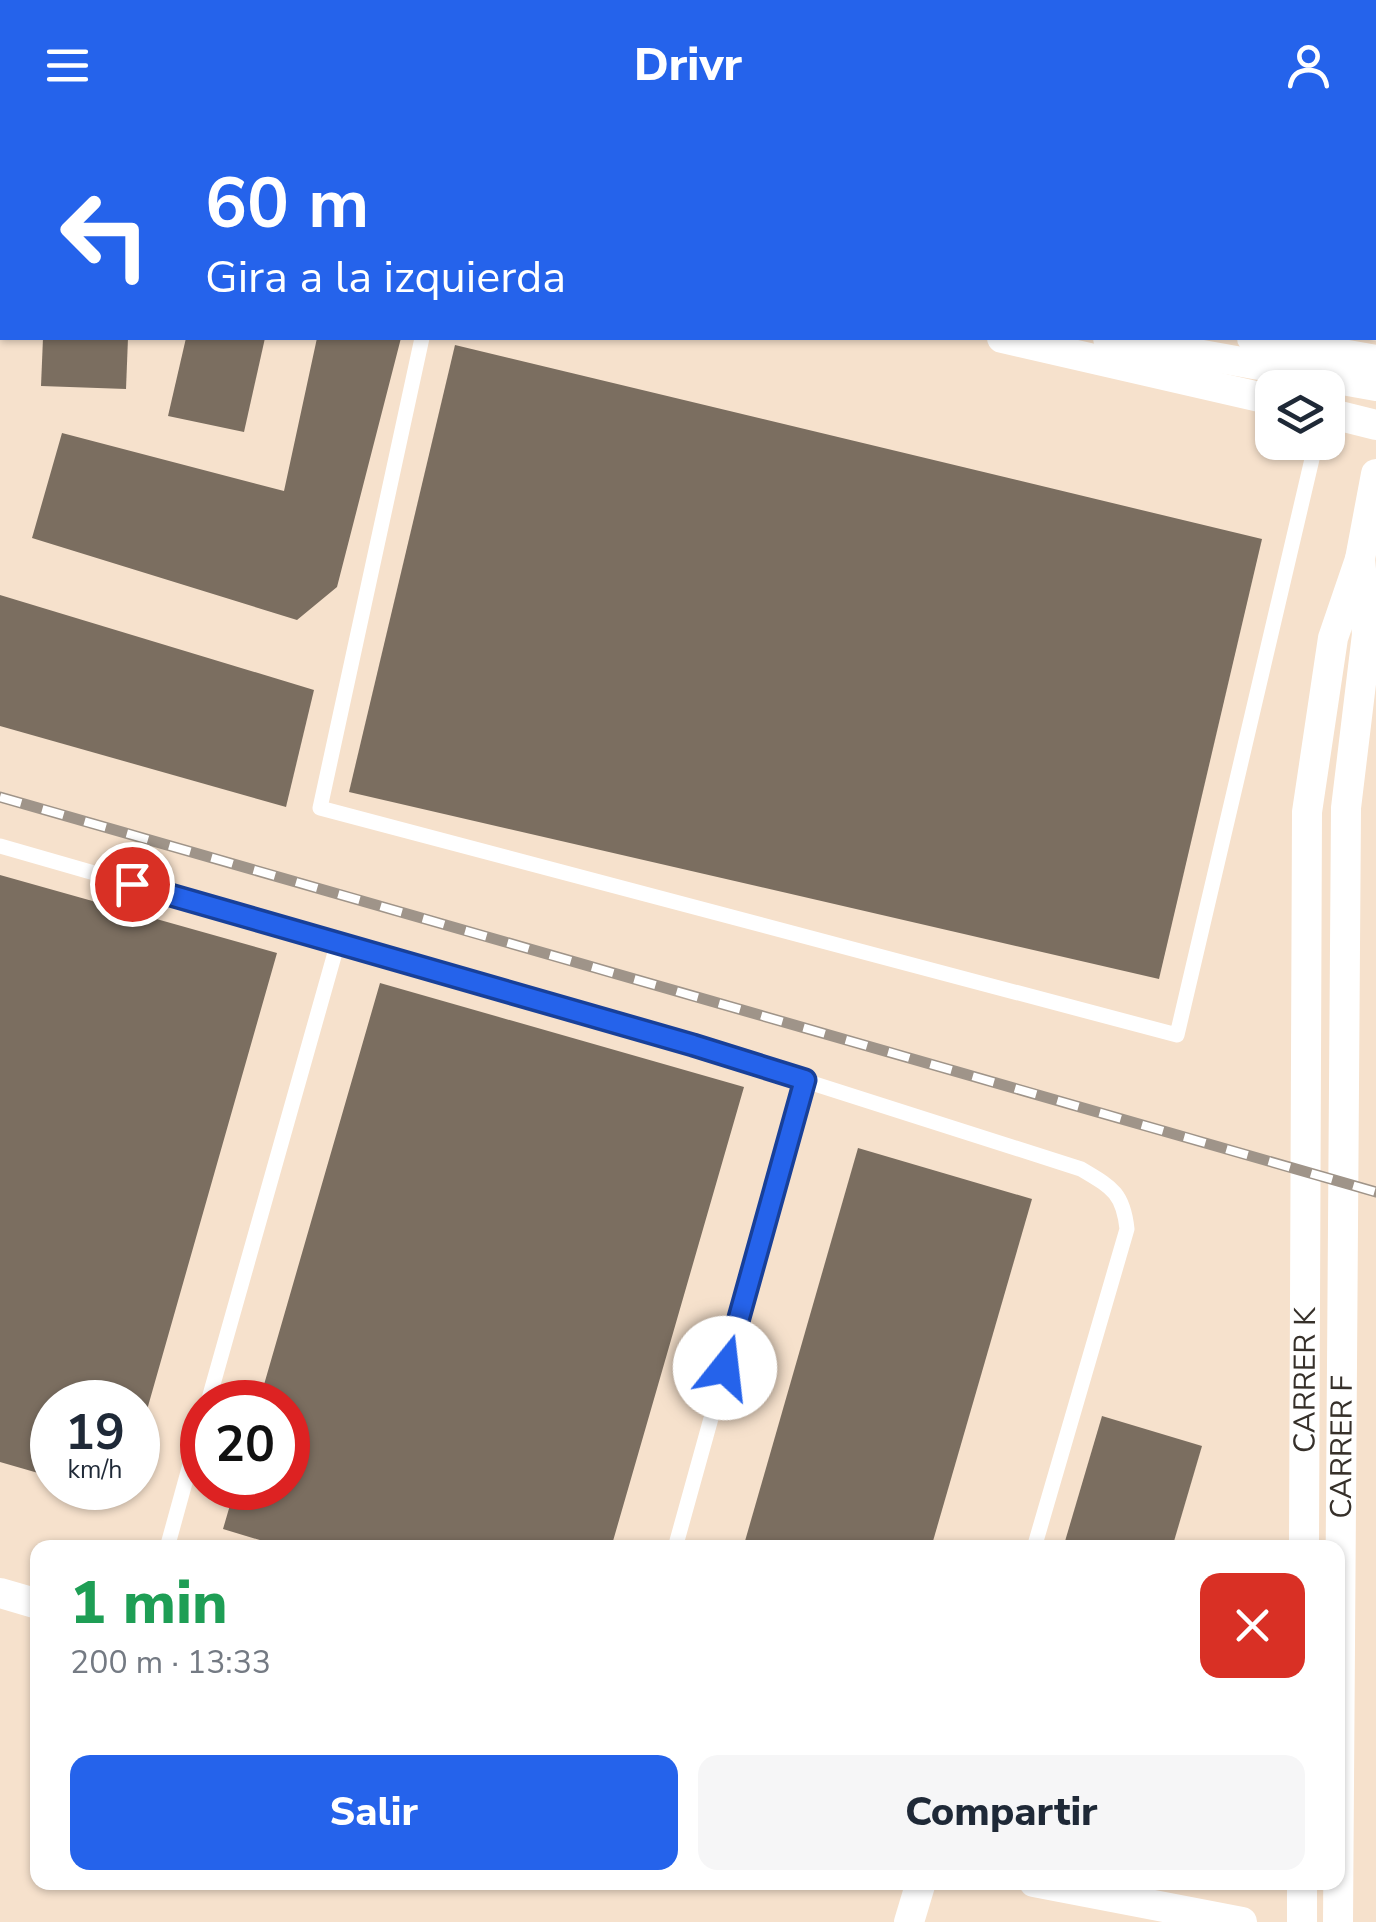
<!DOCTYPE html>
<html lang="es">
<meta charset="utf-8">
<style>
:root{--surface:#fff;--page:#f6f6f7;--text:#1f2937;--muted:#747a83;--accent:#2563eb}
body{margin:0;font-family:"Nunito Sans",sans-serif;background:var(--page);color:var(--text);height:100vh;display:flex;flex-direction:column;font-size:38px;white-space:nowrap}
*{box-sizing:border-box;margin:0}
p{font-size:32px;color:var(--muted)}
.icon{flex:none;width:55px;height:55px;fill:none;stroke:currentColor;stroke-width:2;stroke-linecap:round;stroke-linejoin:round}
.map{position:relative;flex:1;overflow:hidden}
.drawer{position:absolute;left:30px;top:1410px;width:1315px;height:350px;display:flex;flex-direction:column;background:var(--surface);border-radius:20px;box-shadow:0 2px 8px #0004}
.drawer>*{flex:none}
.guide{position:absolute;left:0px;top:0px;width:1378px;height:210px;box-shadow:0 2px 8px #0004;background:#2563eb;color:#fff;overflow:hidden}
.buttons{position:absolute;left:1255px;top:240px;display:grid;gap:20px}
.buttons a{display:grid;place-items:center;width:90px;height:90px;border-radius:20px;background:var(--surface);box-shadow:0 2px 8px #0004;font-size:50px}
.speed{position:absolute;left:30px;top:1250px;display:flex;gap:20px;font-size:50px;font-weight:700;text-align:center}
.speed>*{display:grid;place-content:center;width:130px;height:130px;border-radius:50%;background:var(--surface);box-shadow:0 2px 8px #0004;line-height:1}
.speed small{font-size:25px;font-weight:400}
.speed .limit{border:15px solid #d22;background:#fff;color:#111}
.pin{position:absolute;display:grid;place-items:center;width:85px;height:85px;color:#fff;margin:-42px;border:5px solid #fff;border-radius:50%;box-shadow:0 2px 10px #0007}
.me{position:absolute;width:110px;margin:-55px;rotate:16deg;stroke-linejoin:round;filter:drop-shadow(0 0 8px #0008)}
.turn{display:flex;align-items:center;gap:35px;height:210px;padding:0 40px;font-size:45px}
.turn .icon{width:130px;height:130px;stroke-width:2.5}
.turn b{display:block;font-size:70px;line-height:85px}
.round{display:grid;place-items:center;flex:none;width:105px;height:105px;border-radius:20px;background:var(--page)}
.summary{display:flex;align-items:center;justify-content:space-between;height:170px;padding:0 40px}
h1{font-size:60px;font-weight:800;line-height:75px;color:#1e9e55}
.cta{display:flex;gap:20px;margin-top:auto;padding:20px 40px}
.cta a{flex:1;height:115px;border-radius:20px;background:var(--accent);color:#fff;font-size:40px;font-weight:800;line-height:115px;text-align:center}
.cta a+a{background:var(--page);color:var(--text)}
header{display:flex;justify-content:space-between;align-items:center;height:130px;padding:0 40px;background:var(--accent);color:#fff;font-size:45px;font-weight:800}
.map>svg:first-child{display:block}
</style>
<header><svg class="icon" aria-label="menu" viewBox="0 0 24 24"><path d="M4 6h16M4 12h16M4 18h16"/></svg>Drivr<svg class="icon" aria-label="person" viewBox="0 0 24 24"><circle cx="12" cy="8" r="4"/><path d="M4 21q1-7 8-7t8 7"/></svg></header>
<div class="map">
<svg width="1376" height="1792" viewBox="0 0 1376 1792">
<rect width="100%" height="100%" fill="#ffefe0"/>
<!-- built -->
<path fill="#f6e1cc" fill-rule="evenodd" d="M0 0 472 2H2V208H1355L1376 211V1792H0ZM1272 258H1328V312H1272ZM52 1272H138V1358H52ZM202 1272H288V1358H202ZM38 1418H1338V1752H38Z"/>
<!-- building -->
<g fill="#7b6e60">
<path d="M43 208H128L126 259 41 256Z"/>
<path d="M186 208H265L244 302 168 286Z"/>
<path d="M317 208H401L337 457 297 490 32 408 62 303 284 361Z"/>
<path d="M455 215 1262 409 1159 849 349 662Z"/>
<path d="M0 465 314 560 286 677 0 596Z"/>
<path d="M0 745 277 823 139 1308 138 1272H52V1347L0 1332Z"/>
<path d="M380 853 744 957 611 1418H286L223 1399 235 1358H288V1272H259Z"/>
<path d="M858 1018 1032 1069 931 1418H743Z"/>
<path d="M1102 1286 1202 1316 1172 1418H1063Z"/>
</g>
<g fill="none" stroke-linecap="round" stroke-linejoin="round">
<!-- lane -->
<g stroke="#fff" stroke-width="15">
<path d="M422 208 320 678 1177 905 1316 312"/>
<path d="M0 716 693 915 1081 1039C1111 1057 1123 1062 1127 1099L1034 1418"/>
<path d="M208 1272 338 812"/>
<path d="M167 1418 202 1291"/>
<path d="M675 1418 805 950"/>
</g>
<!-- street -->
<g stroke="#fff" stroke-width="30">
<path d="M186 0 196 2"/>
<path d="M361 0 371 2"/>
<path d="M1002 208 1272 270"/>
<path d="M1108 208 1376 256"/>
<path d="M1252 208 1376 230"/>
<path d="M1328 283 1376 295"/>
<path id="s1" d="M1304 1418 1307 682 1333 508 1360 429 1376 344"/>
<path d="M0 1463 38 1474"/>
<path d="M1034 1752 1242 1792"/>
<path d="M909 1792 921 1752"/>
<path d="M1302 1792V1752"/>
<path id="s2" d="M1338 1792 1346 678 1367 504 1360 429"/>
</g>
<!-- highway -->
<g stroke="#f19f3d" stroke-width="55">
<path d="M616 0 626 2"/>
<path d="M960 0 973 2"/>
<path d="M1285 0 1300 2"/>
<path d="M1375 15H1376"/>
<path d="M1375 77H1376"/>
<path d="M1375 171H1376"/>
</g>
<!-- rail casing -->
<g stroke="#9f9489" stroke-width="11">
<path id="rail" d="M0 667 1376 1062"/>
</g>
<!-- rail -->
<use href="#rail" stroke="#fff" stroke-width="8" stroke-dasharray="22" stroke-linecap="butt"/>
</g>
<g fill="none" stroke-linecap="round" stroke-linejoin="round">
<!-- route casing -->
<g stroke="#184099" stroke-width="25">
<path id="route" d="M132 754 693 915 805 950 725 1238"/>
</g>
<!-- route -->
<use href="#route" stroke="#2563eb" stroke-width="18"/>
</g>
<g text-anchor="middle" stroke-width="10" stroke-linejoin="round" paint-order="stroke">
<!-- street labels -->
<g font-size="30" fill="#36302a" stroke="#fff">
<text dy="10" stroke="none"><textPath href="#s1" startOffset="168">CARRER K</textPath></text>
<text dy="10" stroke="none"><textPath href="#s2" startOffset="475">CARRER F</textPath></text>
</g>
</g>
</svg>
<div class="buttons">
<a><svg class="icon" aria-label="layers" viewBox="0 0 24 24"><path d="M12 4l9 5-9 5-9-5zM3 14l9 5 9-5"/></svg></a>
</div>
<div class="speed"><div>19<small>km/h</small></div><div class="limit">20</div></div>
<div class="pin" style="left:132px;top:754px;background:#d93025"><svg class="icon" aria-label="arrive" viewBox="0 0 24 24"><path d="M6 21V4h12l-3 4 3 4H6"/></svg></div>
<svg class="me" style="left:725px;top:1238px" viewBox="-20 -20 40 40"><circle r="19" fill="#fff"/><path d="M0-13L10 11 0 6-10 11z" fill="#2563eb"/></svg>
<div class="guide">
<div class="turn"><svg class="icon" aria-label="left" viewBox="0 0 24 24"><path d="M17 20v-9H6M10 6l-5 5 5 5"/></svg><div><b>60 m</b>Gira a la izquierda</div></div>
</div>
<section class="drawer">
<div class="summary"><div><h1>1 min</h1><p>200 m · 13:33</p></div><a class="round" style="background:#d93025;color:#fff"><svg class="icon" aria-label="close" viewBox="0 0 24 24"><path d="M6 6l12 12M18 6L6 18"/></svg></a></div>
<div class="cta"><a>Salir</a><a>Compartir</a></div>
</section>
</div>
